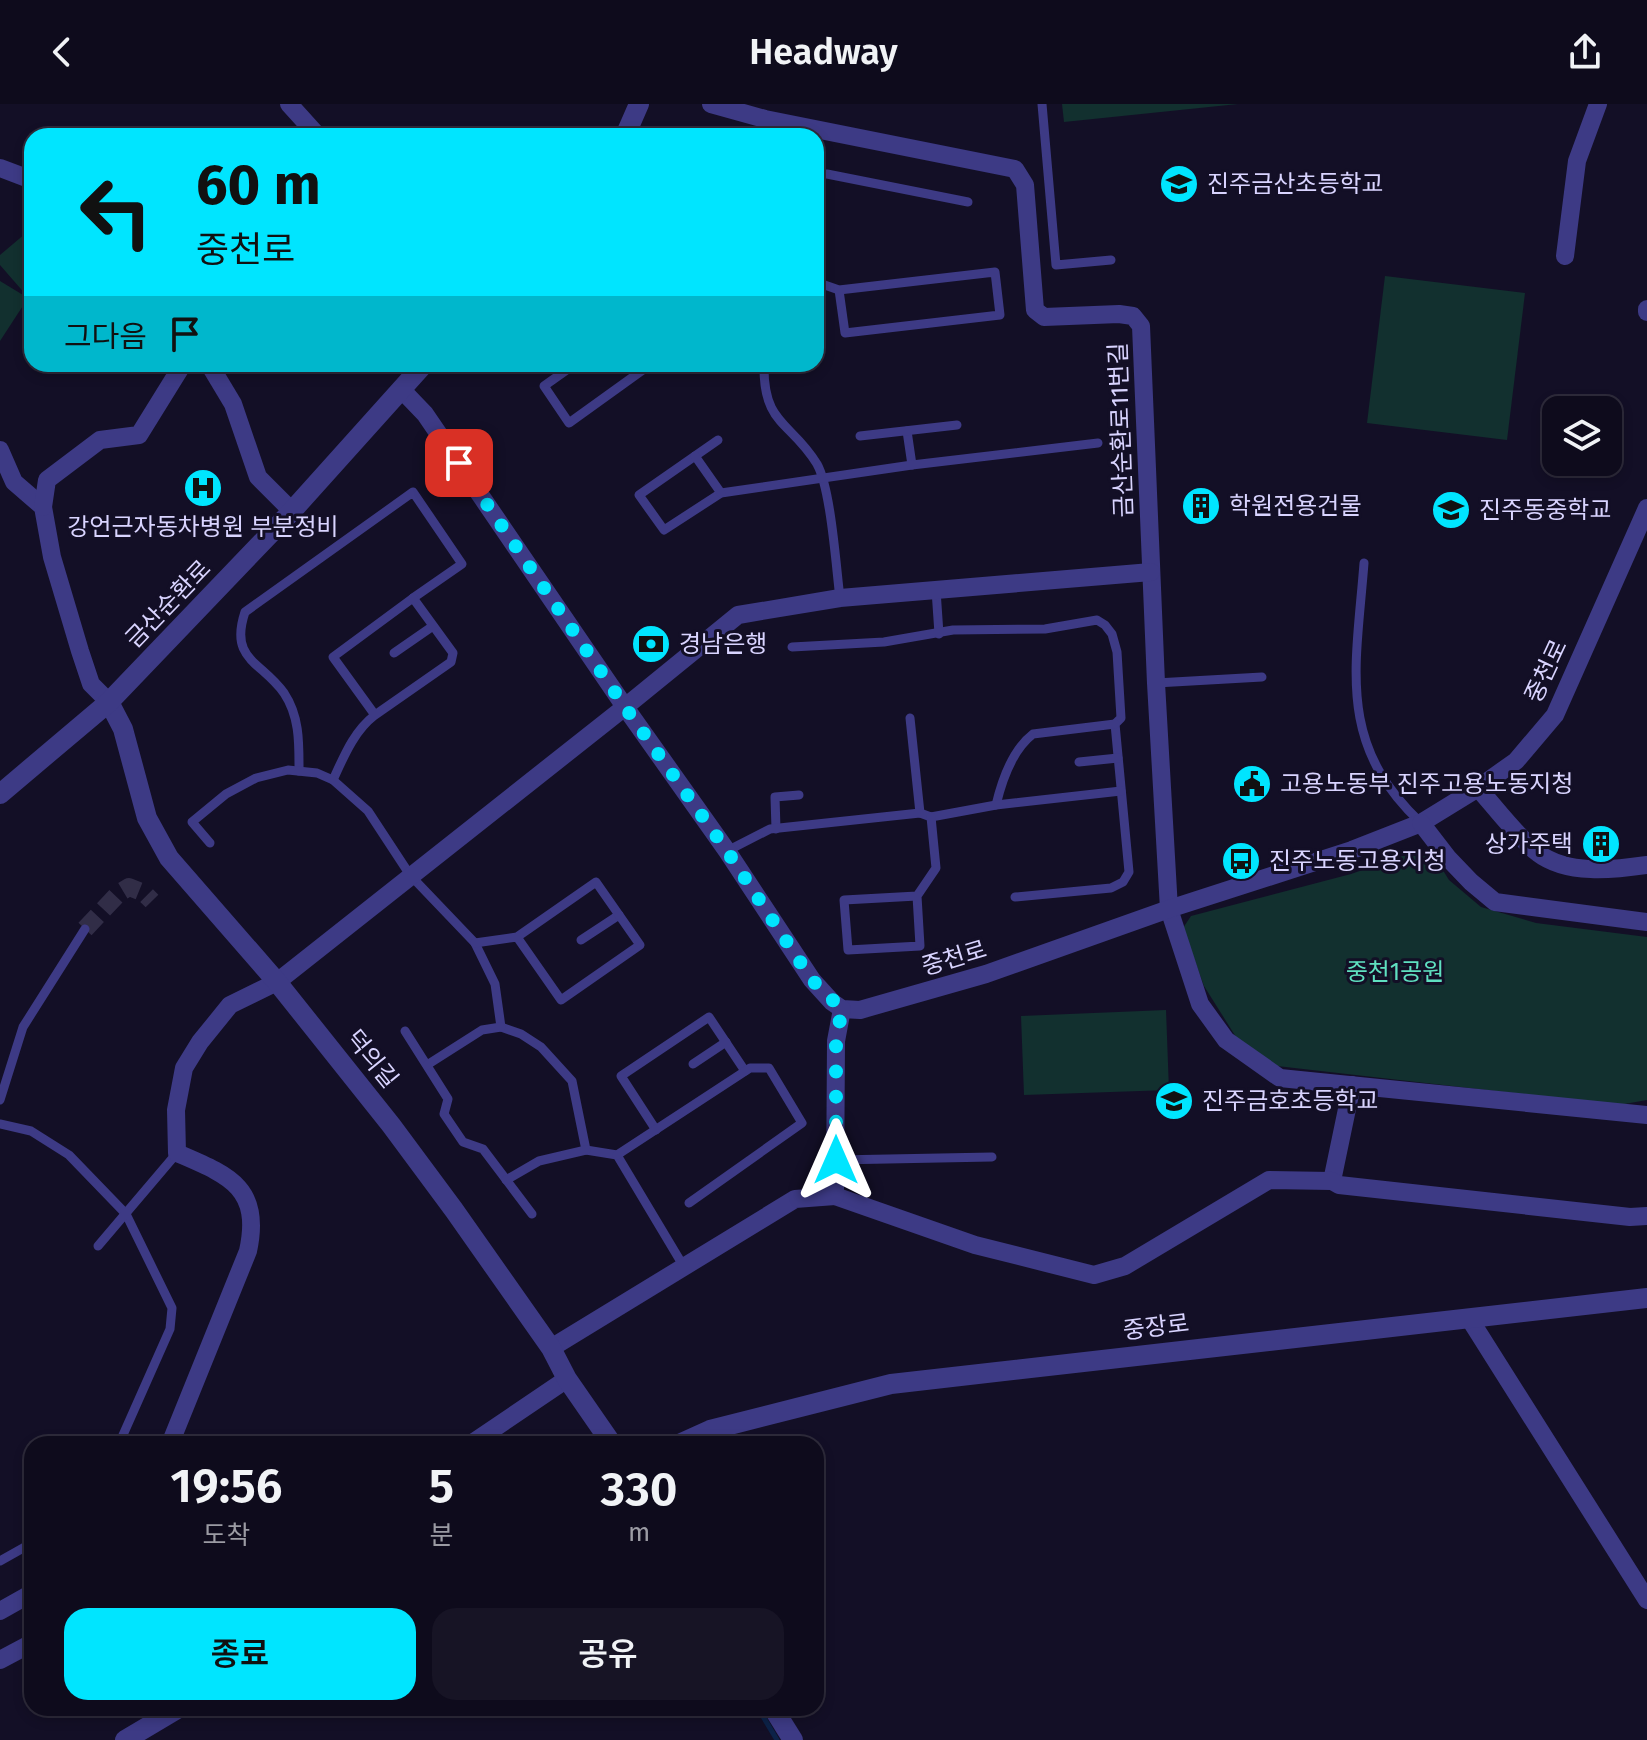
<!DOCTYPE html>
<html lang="ko">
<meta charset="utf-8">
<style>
:root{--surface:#0e0b1c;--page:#171425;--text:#f1f3f6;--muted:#9b9ba3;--line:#2e2b3b;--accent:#00e5ff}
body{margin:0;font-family:"Fira Sans","Noto Sans KR",sans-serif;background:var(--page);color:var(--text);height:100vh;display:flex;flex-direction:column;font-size:30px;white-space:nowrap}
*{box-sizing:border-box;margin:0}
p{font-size:26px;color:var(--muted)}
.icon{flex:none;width:44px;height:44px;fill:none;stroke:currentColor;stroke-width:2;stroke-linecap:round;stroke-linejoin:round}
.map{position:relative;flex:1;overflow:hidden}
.details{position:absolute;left:24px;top:1332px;width:800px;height:280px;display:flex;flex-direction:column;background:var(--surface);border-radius:24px;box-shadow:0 4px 12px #0003,0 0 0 2px var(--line)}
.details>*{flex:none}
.top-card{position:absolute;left:24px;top:24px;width:800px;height:244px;border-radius:24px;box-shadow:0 4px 12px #0003,0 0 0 2px var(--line);background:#00e5ff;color:#111;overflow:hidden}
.buttons{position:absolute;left:1542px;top:292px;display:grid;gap:16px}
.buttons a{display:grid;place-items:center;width:80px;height:80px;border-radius:16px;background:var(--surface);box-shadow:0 4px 12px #0003,0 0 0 2px var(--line);font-size:40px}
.pin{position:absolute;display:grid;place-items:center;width:68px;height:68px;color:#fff;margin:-34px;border-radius:16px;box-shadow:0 4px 12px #0006}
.me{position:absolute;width:88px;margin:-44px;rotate:0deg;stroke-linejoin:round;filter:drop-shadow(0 0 6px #0008)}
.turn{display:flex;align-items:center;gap:28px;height:168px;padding:0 40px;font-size:36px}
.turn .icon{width:104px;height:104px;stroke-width:2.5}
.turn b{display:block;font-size:56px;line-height:68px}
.then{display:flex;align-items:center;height:76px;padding:0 40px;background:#0003;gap:16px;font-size:30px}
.eta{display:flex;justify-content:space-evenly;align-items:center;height:136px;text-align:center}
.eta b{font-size:48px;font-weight:600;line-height:56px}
.action{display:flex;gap:16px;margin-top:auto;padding:16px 40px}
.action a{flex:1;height:92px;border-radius:24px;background:var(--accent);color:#111;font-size:32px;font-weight:600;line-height:92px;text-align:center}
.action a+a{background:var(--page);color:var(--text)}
header{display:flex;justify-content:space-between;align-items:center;height:104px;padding:0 40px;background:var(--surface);font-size:36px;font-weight:600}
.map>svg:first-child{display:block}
</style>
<header><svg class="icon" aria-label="back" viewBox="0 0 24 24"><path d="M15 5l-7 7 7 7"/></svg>Headway<svg class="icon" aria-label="share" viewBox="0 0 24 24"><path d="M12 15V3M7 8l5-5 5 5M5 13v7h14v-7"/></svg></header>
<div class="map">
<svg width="1647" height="1636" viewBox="0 0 1647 1636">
<rect width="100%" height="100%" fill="#130f26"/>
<!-- green -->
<g fill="#12302f">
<path d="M1062 0H1238L1064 18Z"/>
<path d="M32 124V188L27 192 0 161V151Z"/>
<path d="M1385 172 1525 189 1507 336 1367 319Z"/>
<path d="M0 177 28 194 0 237Z"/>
<path d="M1417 747 1434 752 1449 776 1481 803 1536 819 1647 833V996L1619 1001 1277 962 1236 933 1204 882 1183 824 1191 812 1351 770Z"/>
<path d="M1166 906 1169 986 1024 991 1021 912Z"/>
</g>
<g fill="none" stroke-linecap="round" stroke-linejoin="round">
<!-- stream -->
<path stroke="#0c2248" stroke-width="5" d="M758 1604 777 1636"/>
<!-- minor-tunnel -->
<path stroke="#312d47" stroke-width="18" stroke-dasharray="18 9" stroke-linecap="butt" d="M85 825 119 789 129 783 144 789 152 797"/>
<!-- service -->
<g stroke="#3d3a85" stroke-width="9">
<path d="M1042 0 1056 161 1111 156"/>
<path d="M816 70H827L968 98"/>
<path d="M816 178 839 186 995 168 1000 211 845 229 839 186"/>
<path d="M575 260 544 282 569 319 651 260"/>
<path d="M764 260C763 322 791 317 817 360 831 385 836 463 840 494"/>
<path d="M907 327 912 361"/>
<path d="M860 332 957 321"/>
<path d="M718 336 639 391 664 426 721 389 912 361 1098 339"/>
<path d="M695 352 721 389"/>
<path d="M1364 459C1356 564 1336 639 1421 719"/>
<path d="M936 486 939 530"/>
<path d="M792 543 884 538 953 526 1045 525 1097 516 1105 521 1112 530 1117 548 1121 614 1115 620 1129 768 1123 778 1111 784 1015 793"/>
<path d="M394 549 433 522"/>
<path d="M1156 579 1262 573"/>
<path d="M910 614 920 709"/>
<path d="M1079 658 1118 654"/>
<path d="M299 667C299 640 300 613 284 589 261 557 229 556 245 508L413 388 462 460 413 494"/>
<path d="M333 676C344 652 354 627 375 611L451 558 453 549 413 494 333 553 375 611"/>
<path d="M996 701C1002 676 1012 646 1033 630L1115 620"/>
<path d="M776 725 775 693 799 691"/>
<path d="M210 739 192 718 226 690 256 674 288 666 317 669 333 676 368 707 410 771 475 839 495 880 501 923 521 930 541 943 572 977 586 1046 617 1051 684 1163"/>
<path d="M727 747 770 725 920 709 931 713 996 701 1121 687"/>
<path d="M917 792 844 796 848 846 920 842 917 792 936 764 931 713"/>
<path d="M581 836 619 811"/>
<path d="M475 839 517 833 596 778 640 841 561 896 517 833"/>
<path d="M405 927 448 995 444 1010 463 1038 483 1045 532 1110"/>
<path d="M693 960 726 938"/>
<path d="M427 961 482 926 501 923"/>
<path d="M0 996 23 923 85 825"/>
<path d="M0 1020 31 1027 69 1051 126 1110 172 1204 170 1225 119 1340"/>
<path d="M656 1026 621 972 709 913 745 967"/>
<path d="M617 1051 750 964H769L802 1019 689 1099"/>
<path d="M836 1056 992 1053"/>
<path d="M506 1076 539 1057 586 1046"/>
<path d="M98 1142 177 1049"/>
<path d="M0 1457 32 1439"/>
</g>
<!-- minor -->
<g stroke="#3d3a85" stroke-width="18">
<path d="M289 0 318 32"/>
<path d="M711 0 765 15 1015 65 1025 81 1035 206 1044 213 1119 210 1133 212 1141 222 1156 579 1169 805 1200 900 1226 936 1280 974 1647 1011"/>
<path d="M0 64 32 76"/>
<path d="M1565 152 1577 57 1598 0"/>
<path d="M1647 205V208"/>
<path d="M209 260 233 300 258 373 292 407"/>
<path d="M401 285 425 310 625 603 727 747 812 876 832 898 842 905 860 906 986 870 1169 805 1352 746 1421 719 1478 684 1516 657 1555 611 1647 404"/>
<path d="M0 346 14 378 43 403 52 453 80 547 91 580 109 598"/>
<path d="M43 403 47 376 100 336 139 331 183 260"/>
<path d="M1478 684C1494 702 1520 736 1538 749 1567 771 1613 766 1647 761"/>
<path d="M1421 719 1448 754 1471 778 1495 798 1647 818"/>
<path d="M1332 1077 1352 981"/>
<path d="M835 1092 975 1141 1094 1171 1125 1162 1269 1076 1332 1077 1339 1081 1630 1113 1647 1112"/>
<path d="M1469 1214 1647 1496"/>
<path d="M551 1244 795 1095 835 1092 836 937 842 905"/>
<path d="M170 1340 248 1147C262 1083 228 1071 177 1049L176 1006 184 964 200 938 230 901 277 878 625 603 738 511 840 494 1151 468"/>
<path d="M471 1340 567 1275"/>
<path d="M0 1507 32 1489"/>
<path d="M0 1556 32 1539"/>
</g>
<!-- tertiary -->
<g stroke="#3d3a85" stroke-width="20">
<path d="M625 32 639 0"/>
<path d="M109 598 123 625 147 714 169 754 277 878 391 1021 454 1106 551 1244 567 1275 612 1340"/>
<path d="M0 690 109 598 292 407 424 260"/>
<path d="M679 1340 710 1326 891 1280 1647 1194"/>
<path d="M773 1604 793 1636"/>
<path d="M125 1636 179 1604"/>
</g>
</g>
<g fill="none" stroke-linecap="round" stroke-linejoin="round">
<!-- route -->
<path stroke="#00e5ff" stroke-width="14" stroke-dasharray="0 25.2" d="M459 359 625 603 727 747 812 876 842 905 836 937V1056"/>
</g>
<!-- icons -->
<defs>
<g id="school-disc" transform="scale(2)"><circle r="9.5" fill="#00e5ff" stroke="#130f26"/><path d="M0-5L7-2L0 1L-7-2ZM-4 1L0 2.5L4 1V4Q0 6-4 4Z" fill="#111"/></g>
<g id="hospital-disc" transform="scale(2)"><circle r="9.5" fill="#00e5ff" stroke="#130f26"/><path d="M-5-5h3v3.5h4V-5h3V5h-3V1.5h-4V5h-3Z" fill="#111"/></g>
<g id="building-disc" transform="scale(2)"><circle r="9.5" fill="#00e5ff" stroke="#130f26"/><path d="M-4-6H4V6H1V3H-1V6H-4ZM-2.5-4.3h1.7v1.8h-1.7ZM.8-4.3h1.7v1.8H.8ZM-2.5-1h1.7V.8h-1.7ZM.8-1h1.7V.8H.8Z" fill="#111"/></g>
<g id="bank-disc" transform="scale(2)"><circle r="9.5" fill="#00e5ff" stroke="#130f26"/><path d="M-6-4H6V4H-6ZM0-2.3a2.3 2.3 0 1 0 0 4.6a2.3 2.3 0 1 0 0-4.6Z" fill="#111"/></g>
<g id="civic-disc" transform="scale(2)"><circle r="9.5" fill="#00e5ff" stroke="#130f26"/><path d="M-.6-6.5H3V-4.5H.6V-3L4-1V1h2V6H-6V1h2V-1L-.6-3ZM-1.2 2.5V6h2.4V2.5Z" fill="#111"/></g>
<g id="bus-disc" transform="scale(2)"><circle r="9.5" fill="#00e5ff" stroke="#130f26"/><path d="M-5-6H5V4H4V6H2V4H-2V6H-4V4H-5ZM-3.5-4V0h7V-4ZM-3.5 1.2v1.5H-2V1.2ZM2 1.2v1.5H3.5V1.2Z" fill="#111"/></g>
</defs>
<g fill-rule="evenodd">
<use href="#school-disc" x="1179" y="80"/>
<use href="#hospital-disc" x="203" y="384"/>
<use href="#building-disc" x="1201" y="402"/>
<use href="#school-disc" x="1451" y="406"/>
<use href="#bank-disc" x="651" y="540"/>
<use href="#civic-disc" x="1252" y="680"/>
<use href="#building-disc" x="1601" y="740"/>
<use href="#bus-disc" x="1241" y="757"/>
<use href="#school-disc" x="1174" y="997"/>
</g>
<g text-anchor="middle" stroke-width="6" stroke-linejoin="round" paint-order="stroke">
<!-- poi labels -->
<g font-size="24" fill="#d9d4ff" stroke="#130f26" text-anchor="start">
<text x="1207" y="88">진주금산초등학교</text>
<text x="1229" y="410">학원전용건물</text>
<text x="1479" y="414">진주동중학교</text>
<text x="203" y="431" text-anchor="middle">강언근자동차병원 부분정비</text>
<text x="679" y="548">경남은행</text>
<text x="1280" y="688">고용노동부 진주고용노동지청</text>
<text x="1573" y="748" text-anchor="end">상가주택</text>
<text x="1269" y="765">진주노동고용지청</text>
<text x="1202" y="1005">진주금호초등학교</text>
</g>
<!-- street labels -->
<g font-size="24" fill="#d9d4ff" stroke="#130f26">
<text transform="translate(1121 326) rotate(-92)" y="8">금산순환로11번길</text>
<text transform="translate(168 500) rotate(-46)" y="8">금산순환로</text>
<text transform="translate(1546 567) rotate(-65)" y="8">중천로</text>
<text transform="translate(954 854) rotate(-17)" y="8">중천로</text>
<text transform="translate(372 955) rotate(51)" y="8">덕의길</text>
<text transform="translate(1156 1223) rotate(-7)" y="8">중장로</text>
</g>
<!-- park labels -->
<g font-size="24" fill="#5fe0c0" stroke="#130f26">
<text x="1395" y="876">중천1공원</text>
</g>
</g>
</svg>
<div class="buttons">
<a><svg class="icon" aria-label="layers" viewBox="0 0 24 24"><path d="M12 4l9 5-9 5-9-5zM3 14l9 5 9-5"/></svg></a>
</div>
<div class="pin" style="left:459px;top:359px;background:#d93025"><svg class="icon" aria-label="arrive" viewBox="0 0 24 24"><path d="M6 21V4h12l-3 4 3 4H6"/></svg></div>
<svg class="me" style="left:836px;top:1056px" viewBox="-20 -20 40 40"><path d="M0-17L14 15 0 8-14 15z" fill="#00e5ff" stroke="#fff" stroke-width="4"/></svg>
<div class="top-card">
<div class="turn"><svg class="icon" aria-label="left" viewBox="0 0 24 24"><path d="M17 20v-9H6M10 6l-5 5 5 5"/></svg><div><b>60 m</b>중천로</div></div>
<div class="then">그다음<svg class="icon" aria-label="arrive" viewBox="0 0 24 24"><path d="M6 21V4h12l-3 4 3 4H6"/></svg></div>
</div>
<section class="details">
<div class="eta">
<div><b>19:56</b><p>도착</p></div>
<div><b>5</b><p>분</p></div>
<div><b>330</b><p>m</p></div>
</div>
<div class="action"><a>종료</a><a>공유</a></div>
</section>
</div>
